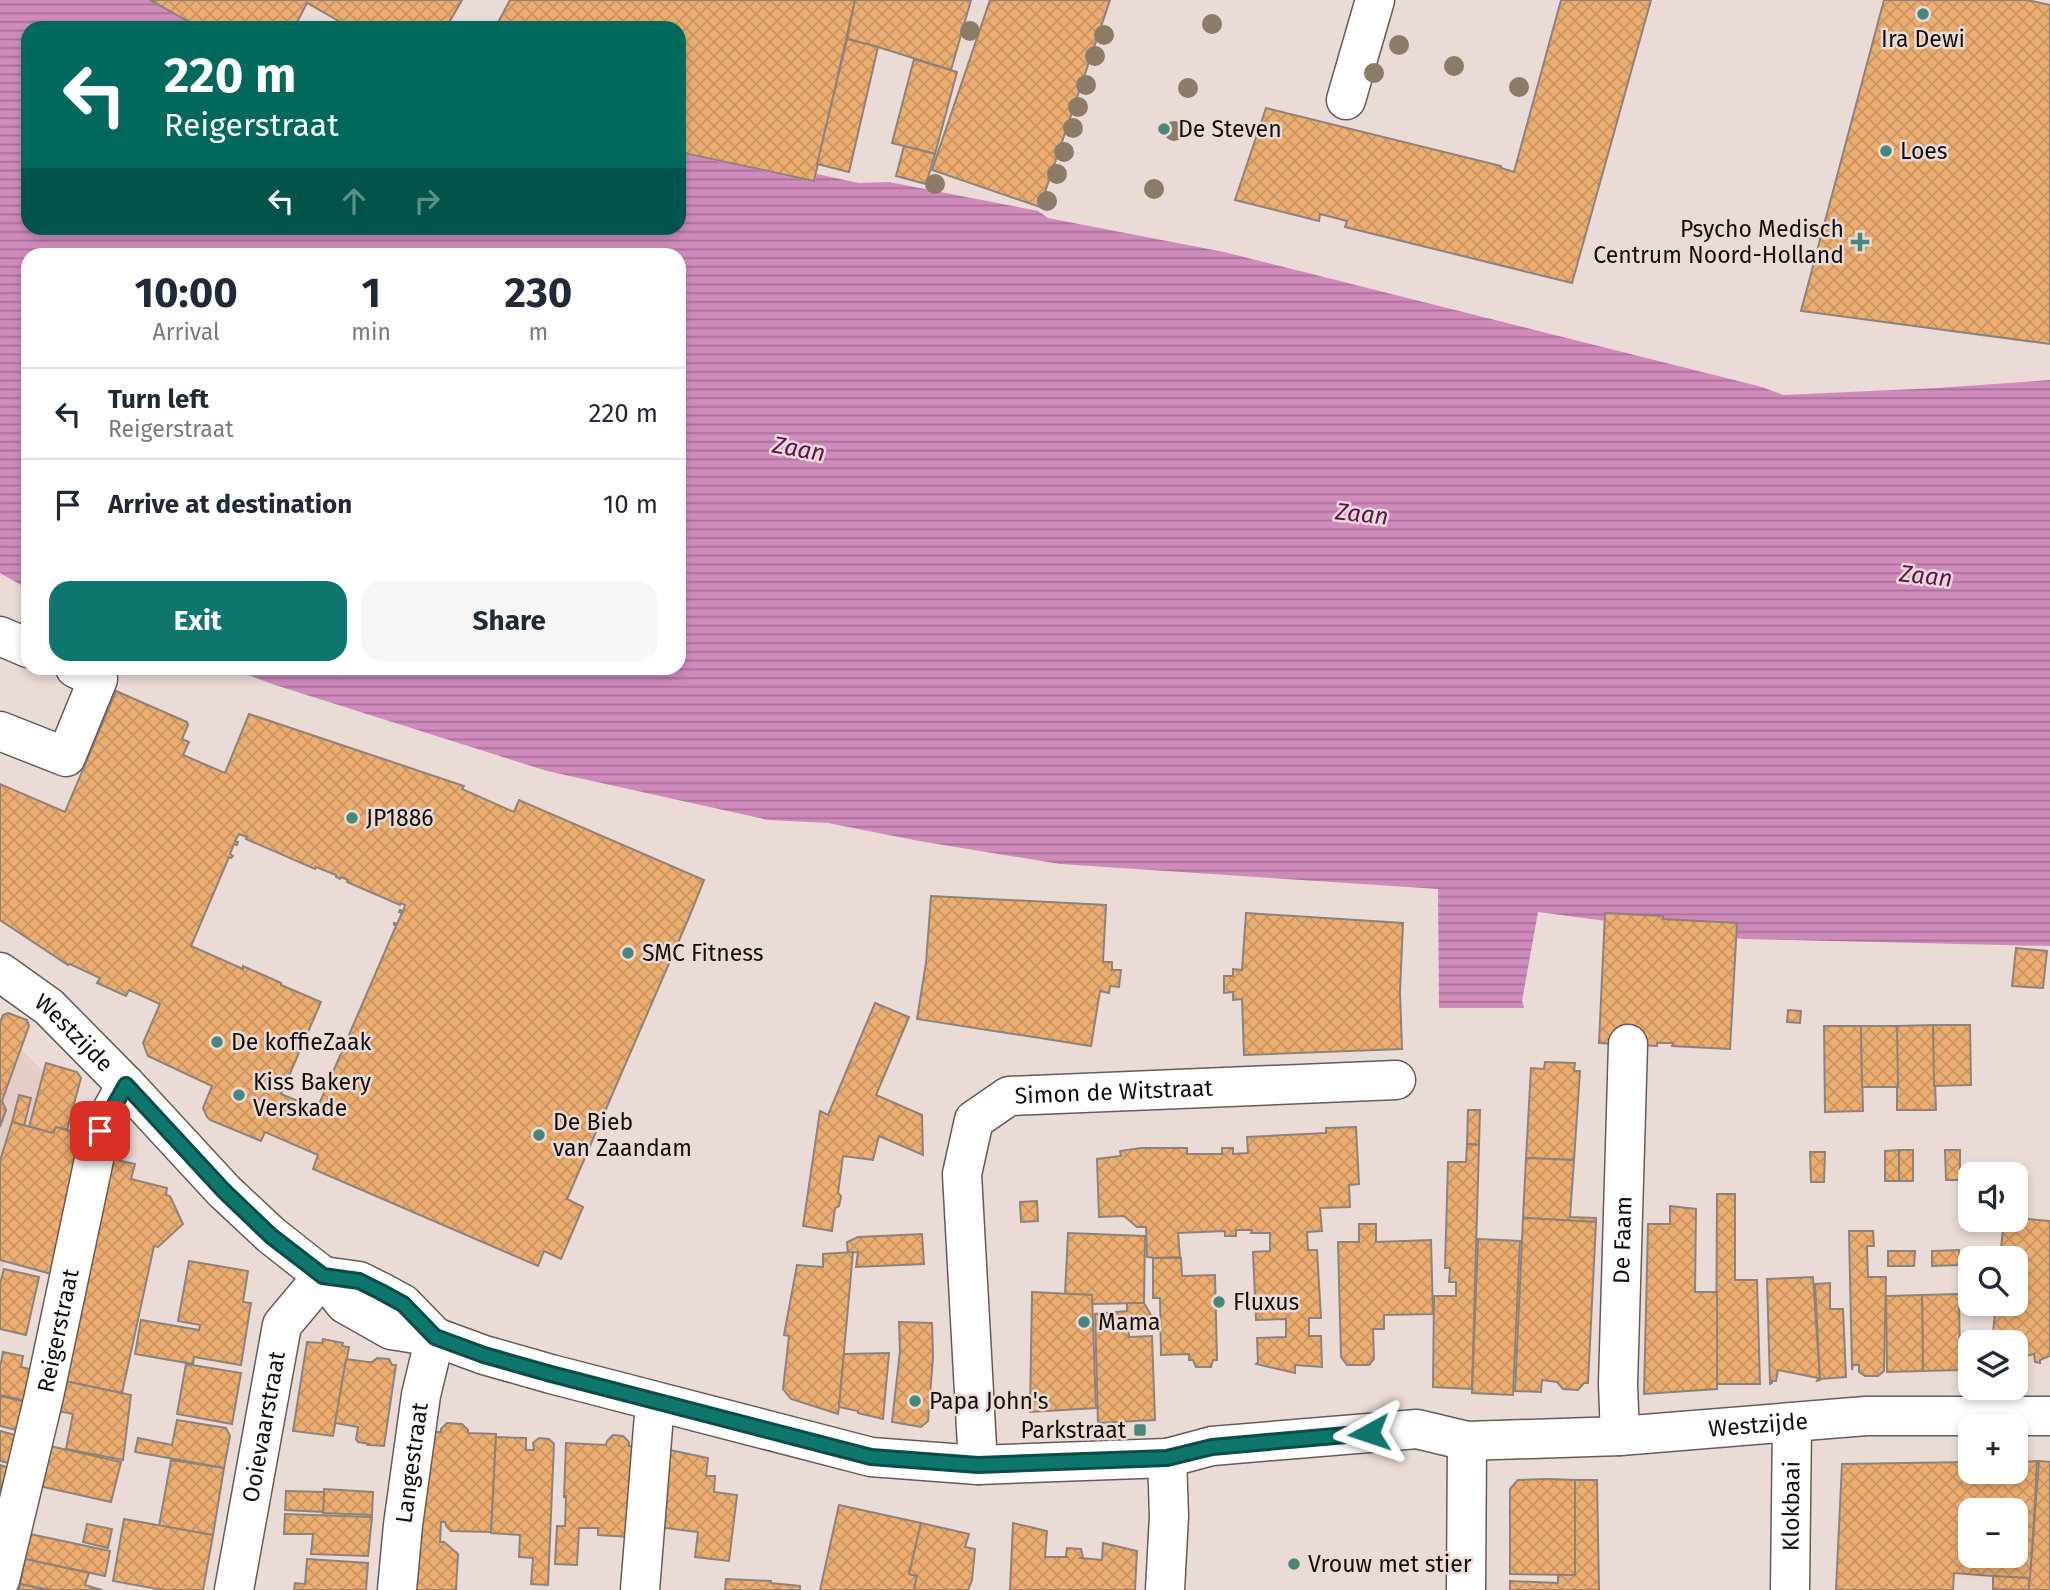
<!DOCTYPE html>
<meta charset="utf-8">
<style>
:root{--surface:#fff;--page:#f6f6f7;--text:#1f2937;--muted:#747a83;--line:#e0e1e3;--accent:#0f766e}
body{margin:0;font-family:"Fira Sans",sans-serif;background:var(--page);color:var(--text);height:100vh;display:flex;flex-direction:column;font-size:26px;white-space:nowrap}
*{box-sizing:border-box;margin:0}
p{font-size:23px;color:var(--muted)}
.icon{flex:none;width:38px;height:38px;fill:none;stroke:currentColor;stroke-width:2;stroke-linecap:round;stroke-linejoin:round}
.map{position:relative;flex:1;overflow:hidden}
.drawer{position:absolute;left:21px;top:248px;width:665px;height:427px;display:flex;flex-direction:column;background:var(--surface);border-radius:21px;box-shadow:0 4px 10px #0003}
.drawer>*{flex:none}
.top-card{position:absolute;left:21px;top:21px;width:665px;height:214px;border-radius:21px;box-shadow:0 4px 10px #0003;background:#00695c;color:#fff;overflow:hidden}
.tools{position:absolute;left:1958px;top:1162px;display:grid;gap:14px}
.tools a{display:grid;place-items:center;width:70px;height:70px;border-radius:14px;background:var(--surface);box-shadow:0 4px 10px #0003;font-size:35px}
.pin{position:absolute;display:grid;place-items:center;width:60px;height:60px;color:#fff;margin:-30px;border-radius:14px;box-shadow:0 4px 10px #0006}
.me{position:absolute;width:77px;margin:-38px;rotate:265deg;stroke-linejoin:round;filter:drop-shadow(0 0 5px #0008)}
.turn{display:flex;align-items:center;gap:24px;height:147px;padding:0 28px;font-size:32px}
.turn .icon{width:91px;height:91px;stroke-width:2.5}
.turn b{display:block;font-size:49px;line-height:60px}
.lanes{display:flex;align-items:center;height:66px;padding:0 28px;background:#0003;justify-content:center;gap:35px;direction:ltr}
.lanes .off{opacity:.35}
.eta{display:flex;justify-content:space-evenly;align-items:center;height:119px;text-align:center}
.eta b{font-size:42px;font-weight:700;line-height:49px}
.action{display:flex;gap:14px;margin-top:auto;padding:14px 28px}
.action a{flex:1;height:80px;border-radius:21px;background:var(--accent);color:#fff;font-size:28px;font-weight:700;line-height:80px;text-align:center}
.action a+a{background:var(--page);color:var(--text)}
ul{padding:0;list-style:none}
li{display:flex;align-items:center;gap:21px;height:91px;padding:0 28px;border-top:2px solid var(--line)}
li div{flex:1}
li b{display:block;font-size:26px}
li em{font-style:normal}
.map>svg:first-child{display:block}
</style>
<div class="map">
<svg width="2050" height="1590" viewBox="0 0 2050 1590">
<defs>
<pattern id="water-rules" width="6" height="5" patternUnits="userSpaceOnUse" patternTransform="scale(1.75)"><rect width="6" height="5" fill="#d08bbd"/><path d="M0 2.5h6" fill="none" stroke="#a87098"/></pattern>
<pattern id="building-cross-hatch" width="8" height="8" patternUnits="userSpaceOnUse" patternTransform="scale(1.75)"><rect width="8" height="8" fill="#ecad71"/><path d="M0 0l8 8M0 8l8-8" fill="none" stroke="#ca9461"/></pattern>
</defs>
<rect width="100%" height="100%" fill="#ebdbd7"/>
<!-- built -->
<path fill="#e5cdc7" d="M0 1028 57 1085 20 1204 0 1280Z"/>
<!-- water -->
<path fill="url(#water-rules)" d="M0 0H156L205 28H28V228H679V153L814 182 817 174 859 183 889 182 1038 211 1048 218 1224 252 1762 387 1783 395 1937 388 2050 380V946L1743 939 1538 912 1522 1001 1524 1008H1439L1438 889 1060 864 919 841 828 823 768 820 547 771 275 685 232 669 679 668V256H28V589L0 573Z"/>
<!-- building -->
<g fill="url(#building-cross-hatch)" stroke="#8d837a" stroke-width="2" fill-rule="evenodd">
<path d="M150 0H462L446 28H351L307 3 294 28H196L190 25 191 23Z"/>
<path d="M510 0H855L814 181 679 152V28H495Z"/>
<path d="M855 0H971L951 70 878 47 847 39Z"/>
<path d="M990 0H1110L1040 207 932 170Z"/>
<path d="M1561 0H1651L1572 283 1345 227 1347 221 1320 214 1319 221 1235 200 1266 108 1501 166V168L1514 172Z"/>
<path d="M1884 0H2027L2050 5V344L1801 311Z"/>
<path d="M847 39 878 47 849 172 817 164Z"/>
<path d="M914 59 957 72 935 154 892 143Z"/>
<path d="M904 146 935 154 926 184 896 176Z"/>
<path d="M116 691 187 722 188 725 182 739 189 742 183 755 225 773 249 714 464 786 462 789 514 812 519 800 704 880 690 915 567 1199 583 1207 561 1259 544 1251 538 1266 313 1169 318 1155 265 1132 261 1141 210 1120 207 1117 203 1108 212 1086 148 1056 143 1043 160 1004 129 990 126 996 97 983 100 978 70 964 68 965 0 920V784L65 812ZM239 834 247 837 246 839 315 869 316 867 336 875V877L340 879 341 877 348 880 347 882 400 905 401 903 405 905 403 911 400 910 399 912 402 913 397 924 394 923V925L396 926 317 1109 281 1094 321 1002 281 985V983L243 966V969L191 946 229 857 231 858 233 856 230 854 234 844 237 845 238 842 235 841Z"/>
<path d="M931 896 1106 905 1103 962H1112V970H1121L1119 987 1110 986 1109 993 1100 991 1091 1046 917 1019 926 963Z"/>
<path d="M1246 913 1403 923 1400 992 1402 1049 1244 1055 1242 999 1233 1000V992L1224 993V976H1233V969L1242 970Z"/>
<path d="M1605 913 1663 916V919L1737 923 1730 1049 1672 1046 1673 1043H1657V1046L1599 1043Z"/>
<path d="M2016 948 2047 951 2043 988 2012 986Z"/>
<path d="M875 1003 909 1017 876 1095 922 1115 923 1155 879 1136 873 1160 843 1156 838 1193 841 1196 839 1206 835 1208 832 1231 803 1226 820 1111 828 1115Z"/>
<path d="M1788 1010 1801 1011 1800 1023 1787 1022Z"/>
<path d="M8 1013 27 1020 29 1026 2 1101 6 1110 0 1127V1022L3 1015Z"/>
<path d="M1933 1025 1936 1110H1897V1026Z"/>
<path d="M1933 1025H1970L1971 1085 1934 1086Z"/>
<path d="M1824 1026H1861L1863 1111 1825 1112Z"/>
<path d="M1861 1026H1897L1898 1087H1862Z"/>
<path d="M1545 1062 1575 1063 1574 1071H1580L1574 1160 1526 1158 1531 1068 1544 1069Z"/>
<path d="M46 1063 77 1072 81 1078 67 1130 56 1127 53 1133 29 1127Z"/>
<path d="M19 1095 31 1098 24 1126 12 1122Z"/>
<path d="M1468 1110H1480L1479 1145 1467 1144Z"/>
<path d="M12 1122 53 1133 56 1127 82 1134 55 1275 0 1260V1161Z"/>
<path d="M1356 1127 1359 1184 1349 1185 1350 1207 1320 1208 1322 1231 1307 1232 1308 1250H1317L1321 1318H1309V1336H1321L1322 1367 1295 1365V1373L1256 1364 1258 1362 1257 1338 1286 1337V1319L1256 1320 1253 1252 1270 1251V1233H1251L1252 1230H1236V1236H1225V1231L1178 1233 1180 1257 1154 1258 1147 1257 1146 1227H1137L1124 1216 1099 1217 1097 1159 1121 1156 1120 1151 1141 1148H1187V1154H1222V1148H1233V1154L1248 1153 1247 1137 1326 1133V1128Z"/>
<path d="M1467 1144 1479 1145 1472 1389 1433 1387 1434 1296H1456V1282H1449L1450 1268H1445L1448 1162H1466Z"/>
<rect x="1899" y="1150" width="14" height="31"/>
<path d="M1899 1150V1181H1885V1151Z"/>
<path d="M1945 1150H1960V1180H1946Z"/>
<path d="M1810 1152H1825L1824 1182H1811Z"/>
<path d="M103 1157 135 1164 131 1179 167 1188 166 1195 170 1196 183 1224 158 1247 154 1246 122 1393 54 1379Z"/>
<path d="M1526 1158 1574 1160 1570 1217 1596 1218V1222L1523 1218Z"/>
<path d="M1717 1194H1735V1280H1757L1760 1384H1716Z"/>
<path d="M1037 1201 1038 1221 1021 1222 1020 1202Z"/>
<path d="M1670 1206 1696 1209 1695 1292H1717V1389L1644 1394 1648 1224H1670Z"/>
<path d="M1523 1218 1596 1222 1588 1383H1584L1578 1390 1563 1389 1557 1382 1542 1380 1541 1392 1515 1391Z"/>
<path d="M2016 1218 2050 1221V1356L2040 1360V1363L2035 1362 2034 1354 2018 1358V1360H2016V1342H1992L1996 1304H2016V1258H2000L2004 1220H2016Z"/>
<path d="M1359 1224H1376V1242L1431 1240 1433 1314 1384 1315V1329H1373L1374 1359 1369 1365H1347L1341 1357 1338 1242H1359Z"/>
<path d="M1849 1231H1873L1874 1246H1867L1868 1277H1886L1884 1371 1878 1376H1865L1859 1372V1365H1853L1852 1370Z"/>
<path d="M1068 1233 1145 1236 1144 1303 1092 1304V1295L1065 1294Z"/>
<path d="M922 1234 924 1264 856 1267 858 1252 848 1253 847 1242 858 1237Z"/>
<path d="M1478 1239 1520 1241 1513 1395 1472 1393Z"/>
<path d="M1959 1250 1960 1265 1932 1266V1251Z"/>
<path d="M1888 1251H1915L1914 1266H1888Z"/>
<path d="M853 1252 839 1407 838 1414 791 1399 783 1389 789 1336 784 1335 797 1265 823 1267V1254Z"/>
<path d="M1153 1258H1181L1182 1276 1215 1275 1217 1360H1213L1211 1367H1196L1193 1360H1189V1354L1161 1355 1160 1298H1153Z"/>
<path d="M189 1261 248 1271 243 1302 251 1303 241 1365 194 1357 193 1364 135 1354 141 1320 199 1330 200 1325 178 1321Z"/>
<path d="M4 1269 39 1277 26 1335 0 1329V1284Z"/>
<path d="M1813 1277 1820 1380 1817 1381 1818 1378 1778 1370 1776 1381H1772V1383L1770 1384 1767 1279Z"/>
<path d="M1830 1283V1309H1843L1846 1377 1820 1379 1815 1284Z"/>
<path d="M1032 1292 1092 1295 1096 1408 1030 1412Z"/>
<path d="M1959 1294 1960 1370 1923 1371 1922 1295Z"/>
<path d="M1922 1295 1923 1371 1887 1372 1886 1296Z"/>
<path d="M1127 1303H1144L1152 1317 1151 1322 1128 1323 1129 1337 1152 1336 1155 1420 1098 1423 1095 1314 1127 1311Z"/>
<path d="M899 1322 932 1323 933 1357 928 1421 921 1427 892 1422 900 1351Z"/>
<path d="M323 1339 343 1343 342 1346 349 1347 333 1436 293 1431 307 1342 322 1343Z"/>
<path d="M3 1352 23 1356 21 1367 34 1370 27 1401 0 1395V1363H1Z"/>
<path d="M889 1353 883 1419 858 1413V1411L839 1407 844 1354Z"/>
<path d="M377 1358 389 1359 392 1365H396L384 1446 368 1445 369 1444 358 1442 356 1439 358 1427 335 1423 346 1359 368 1362H372Z"/>
<path d="M186 1364 241 1373 232 1424 177 1414Z"/>
<path d="M60 1380 131 1395 123 1460 66 1449 73 1414 58 1411Z"/>
<path d="M0 1396 26 1402 20 1431 0 1426Z"/>
<path d="M177 1420 226 1428 230 1436 224 1468 135 1452 138 1438 172 1445Z"/>
<path d="M447 1423 462 1424 468 1430V1433L496 1434 491 1532 451 1531 446 1526 445 1522H441L440 1542H444L458 1554 456 1590H415L432 1432H441V1429Z"/>
<path d="M0 1431 19 1436 13 1464 0 1461Z"/>
<path d="M613 1435 623 1436 629 1442V1446H634L631 1537 598 1535V1528H579L577 1565 555 1564 557 1526H565L566 1496 564 1497 566 1443 606 1445 607 1441Z"/>
<path d="M496 1437 526 1438V1450H534L533 1443 539 1438 549 1439 554 1444 548 1585 531 1584 533 1558 519 1557 520 1535 491 1533Z"/>
<path d="M50 1446 121 1462 111 1502 39 1486Z"/>
<path d="M665 1449 708 1458 706 1476H715L714 1492 737 1495 729 1561 695 1557 698 1532 657 1527Z"/>
<path d="M171 1460 224 1468 213 1535 159 1526Z"/>
<path d="M2037 1461 2031 1579 1954 1573 1953 1590H1836L1842 1464 1970 1462V1472H2016V1462ZM1970 1510H2016V1556H1970Z"/>
<path d="M2039 1461 2050 1462V1590H2029Z"/>
<path d="M0 1465 12 1469 6 1495 0 1494Z"/>
<path d="M1548 1479 1576 1480 1575 1575 1510 1574V1489L1518 1480Z"/>
<path d="M1575 1480H1597L1599 1590H1510V1581L1558 1583V1575H1575Z"/>
<path d="M324 1489 373 1492 372 1515 323 1513Z"/>
<path d="M286 1491 324 1492 323 1512 285 1510Z"/>
<path d="M839 1505 921 1523 909 1574 917 1576 914 1590H820Z"/>
<path d="M285 1514 372 1517 368 1556 311 1554 313 1534H284Z"/>
<path d="M124 1519 213 1535 203 1590H163L113 1581Z"/>
<path d="M921 1523 969 1534 965 1547 975 1549 972 1580 968 1590H914L917 1576 909 1574Z"/>
<path d="M1013 1523 1047 1531 1045 1557H1067L1066 1556 1067 1548 1081 1549 1083 1557 1081 1558 1102 1560 1103 1543 1137 1551 1135 1590H1010Z"/>
<path d="M87 1524 112 1529 108 1548 83 1542Z"/>
<path d="M30 1534 110 1551 105 1576 25 1559Z"/>
<path d="M25 1559 89 1573 85 1585 102 1590H49L20 1584Z"/>
<path d="M307 1559 368 1563 366 1590H294L295 1583 305 1584Z"/>
<path d="M1993 1576 2029 1578V1590L1993 1589Z"/>
<path d="M726 1579 771 1581V1583L800 1586V1590H725Z"/>
<path d="M20 1584 49 1590H18Z"/>
</g>
<g fill="none" stroke-linecap="round" stroke-linejoin="round">
<!-- minor casing -->
<g stroke="#685b57" stroke-width="41">
<g id="minor">
<path d="M1346 100 1375 0"/>
<path d="M0 636 28 648"/>
<path d="M0 731 66 757 98 679 75 668"/>
<path id="s1" d="M0 972 49 1007 126 1085 224 1191 271 1235 323 1276 345 1304 391 1330 435 1337 484 1355 551 1374 871 1457 978 1465 1167 1458 1212 1446 1417 1429 1467 1441 1620 1436 1866 1416H2050"/>
<path d="M323 1276 359 1281 381 1292 403 1304 435 1337"/>
<path id="s2" d="M1620 1436 1618 1384 1628 1044"/>
<path id="s3" d="M978 1465 962 1174 974 1120 1009 1096 1396 1080"/>
<path id="s4" d="M0 1580 44 1396 100 1131 126 1085"/>
<path id="s5" d="M234 1590 282 1325 323 1276"/>
<path id="s6" d="M397 1590 403 1525 421 1395 435 1337"/>
<path d="M640 1590 655 1402"/>
<path d="M1165 1590 1169 1516 1167 1458"/>
<path d="M1466 1590 1467 1441"/>
<path id="s7" d="M1790 1590 1792 1424"/>
</g>
</g>
<!-- minor -->
<use href="#minor" stroke="#fff" stroke-width="38"/>
</g>
<!-- trees -->
<g fill="#8a7c66">
<circle cx="1212" cy="24" r="10"/>
<circle cx="970" cy="31" r="10"/>
<circle cx="1104" cy="35" r="10"/>
<circle cx="1399" cy="45" r="10"/>
<circle cx="1095" cy="56" r="10"/>
<circle cx="1454" cy="66" r="10"/>
<circle cx="1374" cy="73" r="10"/>
<circle cx="1086" cy="85" r="10"/>
<circle cx="1519" cy="87" r="10"/>
<circle cx="1188" cy="88" r="10"/>
<circle cx="1078" cy="107" r="10"/>
<circle cx="1073" cy="128" r="10"/>
<circle cx="1174" cy="131" r="10"/>
<circle cx="1064" cy="152" r="10"/>
<circle cx="1057" cy="174" r="10"/>
<circle cx="935" cy="184" r="10"/>
<circle cx="1154" cy="189" r="10"/>
<circle cx="1047" cy="201" r="10"/>
</g>
<g fill="none" stroke-linecap="round" stroke-linejoin="round">
<!-- route casing -->
<g stroke="#0a4d48" stroke-width="18">
<path id="route" d="M100 1131 126 1085 224 1191 271 1236 323 1276 359 1281 381 1292 403 1304 435 1337 484 1355 551 1374 871 1457 978 1465 1167 1458 1212 1447 1369 1433"/>
</g>
<!-- route -->
<use href="#route" stroke="#0f766e" stroke-width="12"/>
</g>
<!-- markers -->
<g fill="#46897c" stroke="#ebdbd7" stroke-width="2.5">
<circle cx="1923" cy="14" r="7"/>
<circle cx="1164" cy="129" r="7"/>
<circle cx="1886" cy="151" r="7"/>
<path d="M1856.5 231.5h7v7h7v7h-7v7h-7v-7h-7v-7h7z"/>
<circle cx="352" cy="818" r="7"/>
<circle cx="628" cy="953" r="7"/>
<circle cx="217" cy="1042" r="7"/>
<circle cx="239" cy="1095" r="7"/>
<circle cx="539" cy="1135" r="7"/>
<circle cx="1219" cy="1302" r="7"/>
<circle cx="1084" cy="1322" r="7"/>
<circle cx="915" cy="1401" r="7"/>
<rect x="1133" y="1423" width="14" height="14" rx="3.5"/>
<circle cx="1294" cy="1564" r="7"/>
</g>
<g text-anchor="middle" stroke-width="5" stroke-linejoin="round" paint-order="stroke">
<!-- poi labels -->
<g font-size="23" fill="#130e0c" stroke="#ebdbd7" text-anchor="start">
<text x="1923" y="47" text-anchor="middle">Ira Dewi</text>
<text x="1178" y="137">De Steven</text>
<text x="1900" y="159">Loes</text>
<text x="1844" y="237" text-anchor="end">Psycho Medisch<tspan x="1844" dy="26">Centrum Noord-Holland</tspan></text>
<text x="366" y="826">JP1886</text>
<text x="642" y="961">SMC Fitness</text>
<text x="231" y="1050">De koffieZaak</text>
<text x="253" y="1090">Kiss Bakery<tspan x="253" dy="26">Verskade</tspan></text>
<text x="553" y="1130">De Bieb<tspan x="553" dy="26">van Zaandam</tspan></text>
<text x="1233" y="1310">Fluxus</text>
<text x="1098" y="1330">Mama</text>
<text x="929" y="1409">Papa John's</text>
<text x="1126" y="1438" text-anchor="end">Parkstraat</text>
<text x="1308" y="1572">Vrouw met stier</text>
</g>
<!-- street labels -->
<g font-size="23" fill="#130e0c" stroke="#ebdbd7">
<text dy="8" stroke="none"><textPath href="#s1" startOffset="96">Westzijde</textPath></text>
<text dy="8" stroke="none"><textPath href="#s3" startOffset="494">Simon de Witstraat</textPath></text>
<text dy="8" stroke="none"><textPath href="#s2" startOffset="196">De Faam</textPath></text>
<text dy="8" stroke="none"><textPath href="#s4" startOffset="256">Reigerstraat</textPath></text>
<text dy="8" stroke="none"><textPath href="#s1" startOffset="1922">Westzijde</textPath></text>
<text dy="8" stroke="none"><textPath href="#s5" startOffset="166">Ooievaarstraat</textPath></text>
<text dy="8" stroke="none"><textPath href="#s6" startOffset="128">Langestraat</textPath></text>
<text dy="8" stroke="none"><textPath href="#s7" startOffset="84">Klokbaai</textPath></text>
</g>
<!-- water labels -->
<g font-size="24" font-style="italic" fill="#610e52" stroke="#ebdbd7">
<text transform="translate(799 449) rotate(10)" y="8">Zaan</text>
<text transform="translate(1362 514) rotate(6)" y="8">Zaan</text>
<text transform="translate(1926 576) rotate(6)" y="8">Zaan</text>
</g>
</g>
</svg>
<div class="tools">
<a><svg class="icon" aria-label="sound" viewBox="0 0 24 24"><path d="M4 9h4l5-4v14l-5-4H4zM17 9q2 3 0 6"/></svg></a>
<a><svg class="icon" aria-label="search" viewBox="0 0 24 24"><circle cx="10" cy="10" r="6"/><path d="M15 15l6 6"/></svg></a>
<a><svg class="icon" aria-label="layers" viewBox="0 0 24 24"><path d="M12 4l9 5-9 5-9-5zM3 14l9 5 9-5"/></svg></a>
<a>+</a>
<a>−</a>
</div>
<div class="pin" style="left:100px;top:1131px;background:#d93025"><svg class="icon" aria-label="arrive" viewBox="0 0 24 24"><path d="M6 21V4h12l-3 4 3 4H6"/></svg></div>
<svg class="me" style="left:1369px;top:1433px" viewBox="-20 -20 40 40"><path d="M0-17L14 15 0 8-14 15z" fill="#0f766e" stroke="#fff" stroke-width="4"/></svg>
<div class="top-card">
<div class="turn"><svg class="icon" aria-label="left" viewBox="0 0 24 24"><path d="M17 20v-9H6M10 6l-5 5 5 5"/></svg><div><b>220 m</b>Reigerstraat</div></div>
<div class="lanes"><svg class="icon" aria-label="left" viewBox="0 0 24 24"><path d="M17 20v-9H6M10 6l-5 5 5 5"/></svg><svg class="icon off" aria-label="ahead" viewBox="0 0 24 24"><path d="M12 20V5M6 11l6-6 6 6"/></svg><svg class="icon off" aria-label="right" viewBox="0 0 24 24"><path d="M7 20v-9h11M14 6l5 5-5 5"/></svg></div>
</div>
<section class="drawer">
<div class="eta">
<div><b>10:00</b><p>Arrival</p></div>
<div><b>1</b><p>min</p></div>
<div><b>230</b><p>m</p></div>
</div>
<ul>
<li><svg class="icon" aria-label="left" viewBox="0 0 24 24"><path d="M17 20v-9H6M10 6l-5 5 5 5"/></svg><div><b>Turn left</b><p>Reigerstraat</p></div><em>220 m</em></li>
<li><svg class="icon" aria-label="arrive" viewBox="0 0 24 24"><path d="M6 21V4h12l-3 4 3 4H6"/></svg><div><b>Arrive at destination</b></div><em>10 m</em></li>
</ul>
<div class="action"><a>Exit</a><a>Share</a></div>
</section>
</div>
